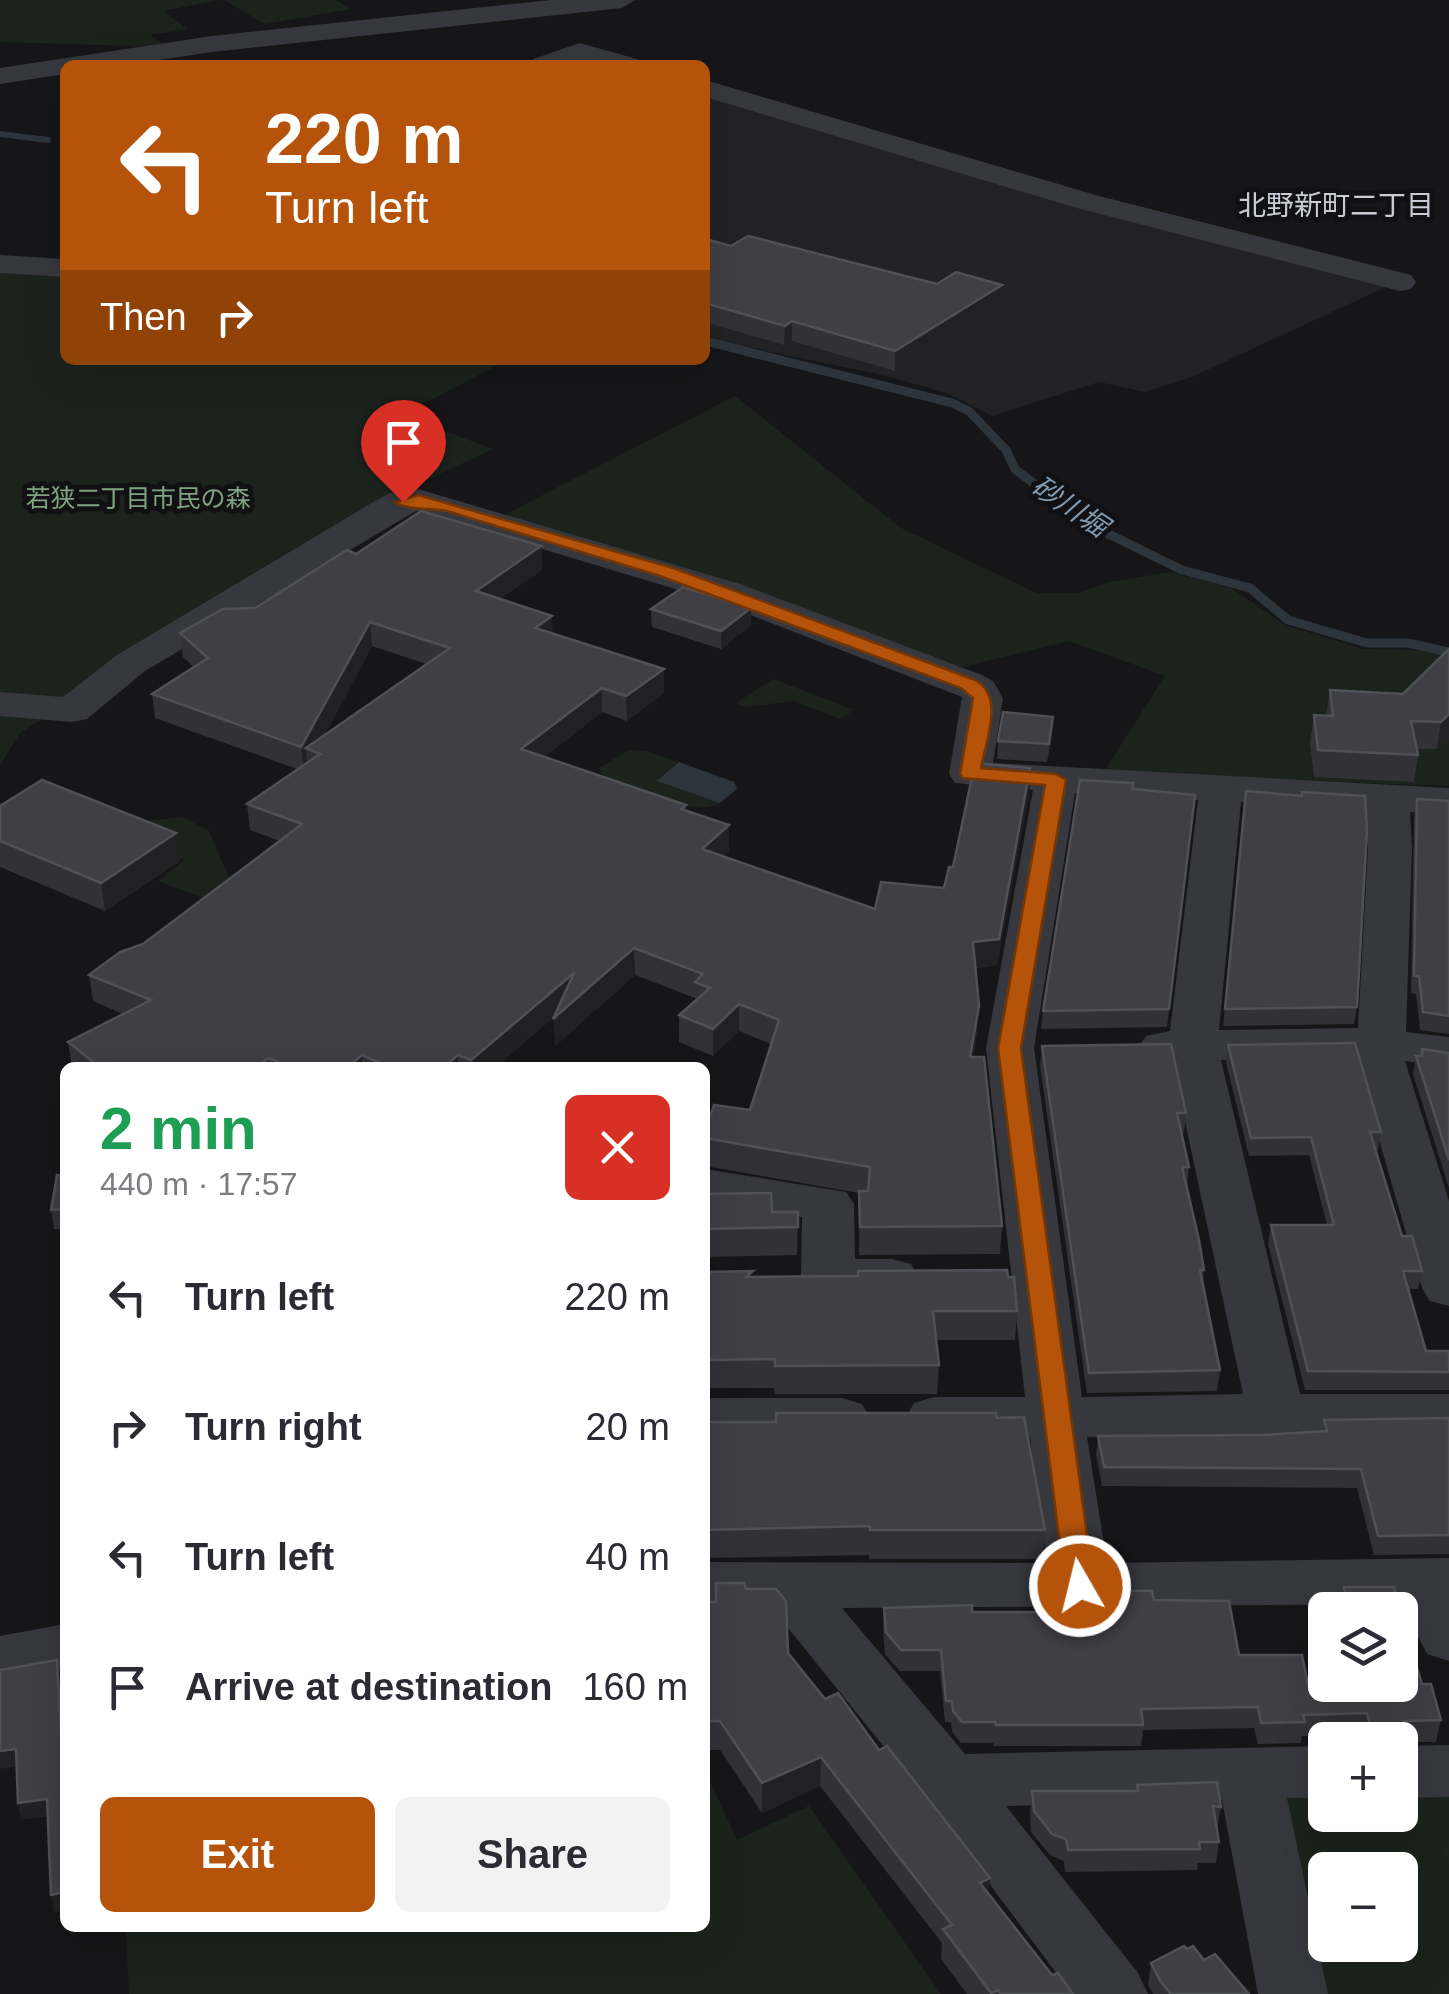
<!DOCTYPE html>
<meta charset="utf-8">
<style>
:root{--surface:#fff;--page:#f2f2f3;--text:#2b2b33;--muted:#7c7c81;--accent:#b45309}
body{margin:0;font-family:Helvetica,"Noto Sans JP",sans-serif;background:var(--page);color:var(--text);height:100vh;display:flex;flex-direction:column;font-size:38px;white-space:nowrap}
*{box-sizing:border-box;margin:0}
p{font-size:32px;color:var(--muted)}
.icon{flex:none;width:55px;height:55px;fill:none;stroke:currentColor;stroke-width:2;stroke-linecap:round;stroke-linejoin:round}
.map{position:relative;flex:1;overflow:hidden}
.sheet{position:absolute;left:60px;top:1062px;width:650px;height:870px;display:flex;flex-direction:column;background:var(--surface);border-radius:15px;box-shadow:0 10px 40px #0002}
.sheet>*{flex:none}
.top-card{position:absolute;left:60px;top:60px;width:650px;height:305px;border-radius:15px;box-shadow:0 10px 40px #0002;background:#b45309;color:#fff;overflow:hidden}
.tools{position:absolute;left:1308px;top:1592px;display:grid;gap:20px}
.tools a{display:grid;place-items:center;width:110px;height:110px;border-radius:15px;background:var(--surface);box-shadow:0 10px 40px #0002;font-size:50px}
.pin{position:absolute;display:grid;place-items:center;width:85px;height:85px;color:#fff;margin:-102px -42px;border-radius:50% 50% 50% 0;rotate:-45deg;box-shadow:0 0 10px #0007}
.pin .icon{rotate:45deg}
.me{position:absolute;width:110px;margin:-55px;rotate:352deg;stroke-linejoin:round;filter:drop-shadow(0 0 8px #0008)}
.turn{display:flex;align-items:center;gap:35px;height:210px;padding:0 40px;font-size:45px}
.turn .icon{width:130px;height:130px;stroke-width:2.5}
.turn b{display:block;font-size:70px;line-height:85px}
.then{display:flex;align-items:center;height:95px;padding:0 40px;background:#0003;gap:20px;font-size:38px}
.round{display:grid;place-items:center;flex:none;width:105px;height:105px;border-radius:15px;background:var(--page)}
.head{display:flex;align-items:center;justify-content:space-between;height:170px;padding:0 40px}
h1{font-size:60px;font-weight:700;line-height:75px;color:#1e9e55}
.button{display:flex;gap:20px;margin-top:auto;padding:20px 40px}
.button a{flex:1;height:115px;border-radius:15px;background:var(--accent);color:#fff;font-size:40px;font-weight:700;line-height:115px;text-align:center}
.button a+a{background:var(--page);color:var(--text)}
ul{padding:0;list-style:none}
li{display:flex;align-items:center;gap:30px;height:130px;padding:0 40px}
li div{flex:1}
li b{display:block;font-size:38px}
li em{font-style:normal}
.map>svg:first-child{display:block}
</style>
<div class="map">
<svg width="1449" height="1994" viewBox="0 0 1449 1994">
<rect width="100%" height="100%" fill="#161618"/>
<!-- built -->
<path fill="#222225" d="M705 91 1388 286 1192 377 1145 392 1099 382 992 416 949 394 887 376 705 338Z"/>
<!-- green -->
<g fill="#1c231d" fill-rule="evenodd">
<path d="M0 0H220L163 11 187 29 150 35 168 47 0 42Z"/>
<path d="M224 0H336L351 9 265 24Z"/>
<path d="M0 268 65 272V360H508L401 415 493 449 406 490 20 733 0 765Z"/>
<path d="M735 396 901 528 1036 593H1079L1109 582 1170 572 1231 588 1285 625 1363 649 1420 650 1449 657V786L1103 773 1165 676 1069 641 963 667 504 515Z"/>
<path d="M773 679 854 710 840 719 794 701 745 707 736 703Z"/>
<path d="M629 750 646 751 678 762 655 781 719 803C699 820 628 786 604 777L599 768Z"/>
<path d="M182 817 209 831 231 883 206 899 158 881 184 860 101 826Z"/>
<path d="M705 1770 737 1840 809 1806 941 1994H129L126 1928H705Z"/>
<path d="M1400 1787H1449V1994H1316L1278 1803 1290 1788H1325V1815H1400ZM1325 1870H1400V1945H1325Z"/>
</g>
<!-- water -->
<path fill="#2c353c" d="M679 762 734 782 737 789 720 803 656 781Z"/>
<g fill="none" stroke-linecap="round" stroke-linejoin="round">
<!-- stream-far1 -->
<path stroke="#2c353c" stroke-width="6" d="M0 134 48 140"/>
<!-- stream -->
<path stroke="#2c353c" stroke-width="9" d="M705 341 952 403 969 411 1006 450 1015 469 1086 523 1182 570 1250 588 1288 620 1367 643H1408L1449 652"/>
<!-- minor -->
<g fill="#37383d" fill-rule="evenodd">
<path d="M551 0H635L622 8 212 52 126 65H65V74L0 84V68L212 36Z"/>
<path d="M580 43 637 59 641 65C622 65 604 63 585 61 575 60 543 65 529 65L533 59Z"/>
<path d="M705 80 1099 196 1411 275 1416 282 1411 289 1400 291 1077 208 705 97Z"/>
<path d="M0 255 65 259V277L0 273Z"/>
<path d="M418 489 740 584 982 675 993 681 1003 698 993 763 1449 788V814L1410 812 1412 848 1406 1032 1449 1037V1067L1405 1061 1449 1201V1306L1430 1301 1422 1288 1355 1057 1221 1060 1300 1394H1449V1434L1087 1437 1107 1563 1449 1558V1661L1427 1654 1418 1637 1411 1604 842 1608 965 1754 1325 1746V1798H1287L1328 1994H1258L1222 1800 1006 1806 1138 1973 1148 1994H1072L926 1799 772 1608H705V1562L1047 1563 1030 1437H934L914 1431 906 1417 914 1403 934 1397H1025L986 1048 1033 790 955 783 949 774 962 697 712 600 416 511 145 671 87 719 72 722 0 716V692L63 697 117 655 375 501 390 493ZM1075 793 1198 800 1170 1031 1146 1036 1139 1046 1146 1056 1172 1060 1243 1394 1082 1397 1034 1048ZM1241 802 1366 809 1368 848 1358 1028 1219 1030Z"/>
<path d="M705 1169 846 1192 854 1204 855 1259H892L911 1264 919 1277 911 1290C879 1298 841 1298 809 1290L801 1277 802 1217 705 1203Z"/>
<path d="M705 1398H842L862 1404 870 1418 862 1432 842 1438H705Z"/>
<path d="M65 1624V1672L0 1684V1636Z"/>
<path d="M1449 1745V1797L1400 1798V1746Z"/>
</g>
</g>
<!-- wall -->
<g fill="#323236" fill-rule="evenodd">
<path d="M705 239 731 246 937 284 1002 285 1001 304 895 371 792 341 784 345 705 322Z"/>
<path d="M541 546 542 570 500 599 553 633 664 693 627 721 602 712 544 757 686 805V810L729 825V851L723 856 875 909 944 888 953 867 1029 793 997 965 976 968 977 1032 973 1057 1002 1226 1000 1254 859 1255V1193L705 1166V1113L711 1114 750 1110 771 1044 739 1031 713 1056 679 1042V1015L695 1001V998L635 975 555 1046V1016L495 1068H72L68 1042 123 1014 93 1001 89 975 143 944 280 841 250 830 247 804 297 769 155 718 152 694 194 667 183 657 180 633 255 608 356 554ZM372 646 426 664 324 736Z"/>
<path d="M651 609 751 625 721 649 652 627Z"/>
<path d="M1449 649V737L1437 749H1417L1418 755 1414 782 1314 777 1310 742 1314 715 1326 716 1330 690 1403 694Z"/>
<path d="M1052 735 1047 762 997 759 998 741Z"/>
<path d="M1133 789 1195 795 1167 1027 1041 1029 1043 1011Z"/>
<path d="M1246 791 1357 1007 1354 1024 1223 1026Z"/>
<path d="M1417 799 1449 801V1034L1420 1030 1416 994 1411 993 1414 816Z"/>
<path d="M0 806 180 861 105 911 0 867Z"/>
<path d="M1228 1045 1381 1132 1378 1150H1375L1402 1236 1422 1271 1418 1289H1409L1426 1351H1449V1390H1305L1268 1244 1271 1225H1327L1309 1155 1249 1156 1226 1063Z"/>
<path d="M1042 1046 1186 1113 1184 1133H1182L1189 1167 1187 1187 1204 1270 1203 1282 1220 1370 1217 1391 1087 1393 1040 1066Z"/>
<path d="M1422 1049 1449 1053V1188L1413 1074 1416 1056H1421Z"/>
<path d="M65 1176V1229H54L51 1210Z"/>
<path d="M705 1194 772 1212H798L797 1255 705 1257Z"/>
<path d="M705 1272 1017 1311 1015 1340H936L939 1365 937 1394H775L774 1388H705Z"/>
<path d="M997 1418 1045 1530 1043 1559H869V1555L705 1558V1422Z"/>
<path d="M1449 1418V1554L1374 1555 1357 1488 1102 1486 1096 1455 1098 1436 1264 1435 1322 1432 1324 1420Z"/>
<path d="M1344 1587 1398 1599 1417 1626 1412 1647H1411L1422 1684 1441 1720 1436 1742H1400V1740H1364L1363 1735 1302 1736 1301 1743 1258 1744 1254 1728 1143 1730 1141 1746H994L993 1743H961L952 1732 951 1722H945L940 1671H900L885 1654 883 1629 884 1608 972 1612H1038L1040 1589 1154 1600 1239 1655 1308 1685H1400V1610H1340Z"/>
<path d="M746 1589 788 1653 825 1699 879 1750 990 1878 988 1893 1052 1975 1073 1994H967L941 1959 942 1943 820 1786 762 1813 720 1750H705V1602H716Z"/>
<path d="M1137 1785 1221 1807 1217 1828 1219 1842 1216 1863H1198L1197 1870 1065 1872 1064 1861 1050 1855 1031 1832 1030 1812 1032 1791H1136Z"/>
<path d="M1187 1949 1249 1994H1153L1148 1985 1151 1963Z"/>
</g>
<!-- shaded-wall -->
<g fill="#212124">
<path d="M1002 285 1001 304 895 371V351Z"/>
<path d="M792 321V341L784 345 785 326Z"/>
<path d="M541 546 542 570 477 615 476 591Z"/>
<path d="M751 608V625L721 649V631Z"/>
<path d="M552 616 553 640 535 628Z"/>
<path d="M370 622 372 646 315 752 306 748 307 766 304 772 301 747Z"/>
<path d="M664 669V693L627 721 626 696Z"/>
<path d="M602 688V712L522 774 521 749Z"/>
<path d="M1449 714V737L1437 749 1441 722Z"/>
<path d="M1030 768 1029 793 997 965 972 968 973 942Z"/>
<path d="M729 825V851L702 875V849Z"/>
<path d="M176 833 180 861 105 911 101 883Z"/>
<path d="M634 948 635 975 555 1046 553 1019Z"/>
<path d="M574 973 575 999 495 1068H471V1060Z"/>
<path d="M739 1004V1031L713 1056V1029Z"/>
<path d="M979 1006 977 1032 968 1084 970 1057Z"/>
<path d="M362 1055 363 1068H347Z"/>
<path d="M458 1055V1068H443Z"/>
<path d="M268 1058 269 1068H257Z"/>
<path d="M57 1660 61 1677 65 1767 62 1751Z"/>
<path d="M16 1749 20 1766 0 1769V1751Z"/>
<path d="M821 1757 820 1786 762 1813V1783Z"/>
<path d="M47 1799 50 1816 21 1820 18 1803Z"/>
<path d="M990 1878 987 1908 980 1883Z"/>
<path d="M65 1892V1910L54 1912 51 1895Z"/>
</g>
<!-- building -->
<g fill="#3f3f44" stroke="#4f5156" stroke-width="2.5">
<path d="M748 236 937 284 956 272 1002 285 895 351 792 321 785 326 705 303V239L731 246Z"/>
<path d="M421 511 541 546 476 591 552 616 535 628 664 669 626 696 602 688 521 749 686 805 681 809 729 825 702 849 875 909 881 882 944 888 949 867H953L975 763 1030 768 999 939 973 942 979 1006 970 1057H984L1002 1226 860 1227 859 1191H868L870 1167 705 1138V1113L711 1114 714 1105 750 1110 779 1020 739 1004 713 1029 679 1015 710 988 695 982 703 974 634 948 553 1019 574 973 471 1060 458 1055 443 1068H391L362 1055 347 1068H294L268 1058 257 1068H101L68 1042 151 1000 89 975 120 952 143 944 302 824 247 804 320 754 306 748 450 648 370 622 301 747 152 694 208 658 180 633 223 609 255 608 347 550 356 554Z"/>
<path d="M683 587 751 608 721 631 651 609Z"/>
<path d="M1449 649V714L1441 722 1411 721 1418 755 1318 750 1314 715 1333 716 1330 690 1403 694Z"/>
<path d="M1003 712 1053 717 1049 744 998 741Z"/>
<path d="M42 780 176 833 101 883 0 841V806Z"/>
<path d="M1080 780 1133 783V789L1195 795 1169 1009 1043 1011Z"/>
<path d="M1246 791 1302 796V792L1365 796 1367 831 1357 1007 1225 1009Z"/>
<path d="M1417 799 1449 801V1016L1423 1012 1419 976H1414Z"/>
<path d="M1355 1043 1381 1132H1370L1402 1236H1412L1422 1271H1403L1426 1351H1449V1372L1308 1371 1271 1225H1334L1311 1137 1251 1138 1228 1045Z"/>
<path d="M1171 1044 1186 1113H1177L1189 1167H1182L1199 1240 1204 1270H1200L1220 1370 1089 1373 1042 1046Z"/>
<path d="M1422 1049 1449 1053V1160L1416 1056H1422Z"/>
<path d="M57 1175 65 1176V1209L51 1210Z"/>
<path d="M771 1193 772 1212H798V1227L705 1229V1194Z"/>
<path d="M1007 1270 1008 1277H1014L1017 1311H933L939 1365 775 1366V1359L705 1360V1272L753 1271 746 1277 858 1276V1271Z"/>
<path d="M776 1413H996L997 1418 1024 1417 1045 1530H870V1526L705 1530V1422H776Z"/>
<path d="M1449 1418V1535L1378 1536 1361 1469 1104 1467 1098 1436 1264 1435 1327 1431 1324 1420Z"/>
<path d="M716 1583H744L746 1589H776L786 1601 788 1653 825 1699 838 1693 879 1750 887 1746 990 1878 980 1883 1052 1975 1058 1973 1073 1994H1001L998 1990 991 1993 943 1929 952 1925 821 1757 762 1783 720 1721H705V1602H716Z"/>
<path d="M1344 1587H1394L1398 1599 1409 1598 1417 1626 1405 1627 1422 1684H1431L1441 1720 1404 1721 1401 1729H1371L1367 1713 1303 1715 1305 1722 1261 1723 1258 1707 1141 1709 1143 1725H996L995 1722H962L953 1711 952 1701H946L941 1650H901L886 1632 884 1608 972 1605V1612H1043L1040 1589 1152 1591 1154 1600 1229 1601 1239 1655H1302L1308 1685H1400V1610H1349Z"/>
<path d="M57 1660 62 1751H65V1892L51 1895 47 1799 18 1803 16 1749 0 1751V1670Z"/>
<path d="M1217 1782 1221 1807 1213 1806 1219 1842H1199L1200 1849 1068 1850 1066 1839 1052 1834 1034 1811 1032 1791H1138L1137 1785Z"/>
<path d="M1184 1946 1187 1949 1193 1946 1204 1960 1215 1954 1249 1994H1171L1161 1982 1151 1963Z"/>
</g>
<!-- route -->
<path fill="#b45309" stroke="#753606" stroke-width="2.5" d="M418 495 673 568 975 680C1005 696 986 740 981 768L1056 774 1066 780 1021 1048 1094 1586 1090 1594 1080 1597 1069 1594 1065 1586 998 1048 1045 785 963 778 960 774 973 698 961 688 660 576 447 511C432 508 405 510 395 502Z"/>
<g text-anchor="middle" stroke-width="10" stroke-linejoin="round" paint-order="stroke">
<!-- far-park labels -->
<g font-size="25" fill="#7fa381" stroke="#111113">
<text x="138" y="507">若狭二丁目市民の森</text>
</g>
<!-- far-neighbourhood labels -->
<g font-size="28" fill="#c9ccd4" stroke="#111113">
<text x="1336" y="215">北野新町二丁目</text>
</g>
<!-- far-water labels -->
<g font-size="28" font-style="italic" fill="#7f9bb3" stroke="#111113">
<text transform="translate(1070 506) rotate(34)" y="10">砂川堀</text>
</g>
</g>
</svg>
<div class="tools">
<a><svg class="icon" aria-label="layers" viewBox="0 0 24 24"><path d="M12 4l9 5-9 5-9-5zM3 14l9 5 9-5"/></svg></a>
<a>+</a>
<a>−</a>
</div>
<div class="pin" style="left:403px;top:502px;background:#d93025"><svg class="icon" aria-label="arrive" viewBox="0 0 24 24"><path d="M6 21V4h12l-3 4 3 4H6"/></svg></div>
<svg class="me" style="left:1080px;top:1586px" viewBox="-20 -20 40 40"><circle r="17" fill="#b45309" stroke="#fff" stroke-width="3"/><path d="M0-11L8 9 0 5-8 9z" fill="#fff"/></svg>
<div class="top-card">
<div class="turn"><svg class="icon" aria-label="left" viewBox="0 0 24 24"><path d="M17 20v-9H6M10 6l-5 5 5 5"/></svg><div><b>220 m</b>Turn left</div></div>
<div class="then">Then<svg class="icon" aria-label="right" viewBox="0 0 24 24"><path d="M7 20v-9h11M14 6l5 5-5 5"/></svg></div>
</div>
<section class="sheet">
<div class="head"><div><h1>2 min</h1><p>440 m · 17:57</p></div><a class="round" style="background:#d93025;color:#fff"><svg class="icon" aria-label="close" viewBox="0 0 24 24"><path d="M6 6l12 12M18 6L6 18"/></svg></a></div>
<ul>
<li><svg class="icon" aria-label="left" viewBox="0 0 24 24"><path d="M17 20v-9H6M10 6l-5 5 5 5"/></svg><div><b>Turn left</b></div><em>220 m</em></li>
<li><svg class="icon" aria-label="right" viewBox="0 0 24 24"><path d="M7 20v-9h11M14 6l5 5-5 5"/></svg><div><b>Turn right</b></div><em>20 m</em></li>
<li><svg class="icon" aria-label="left" viewBox="0 0 24 24"><path d="M17 20v-9H6M10 6l-5 5 5 5"/></svg><div><b>Turn left</b></div><em>40 m</em></li>
<li><svg class="icon" aria-label="arrive" viewBox="0 0 24 24"><path d="M6 21V4h12l-3 4 3 4H6"/></svg><div><b>Arrive at destination</b></div><em>160 m</em></li>
</ul>
<div class="button"><a>Exit</a><a>Share</a></div>
</section>
</div>
